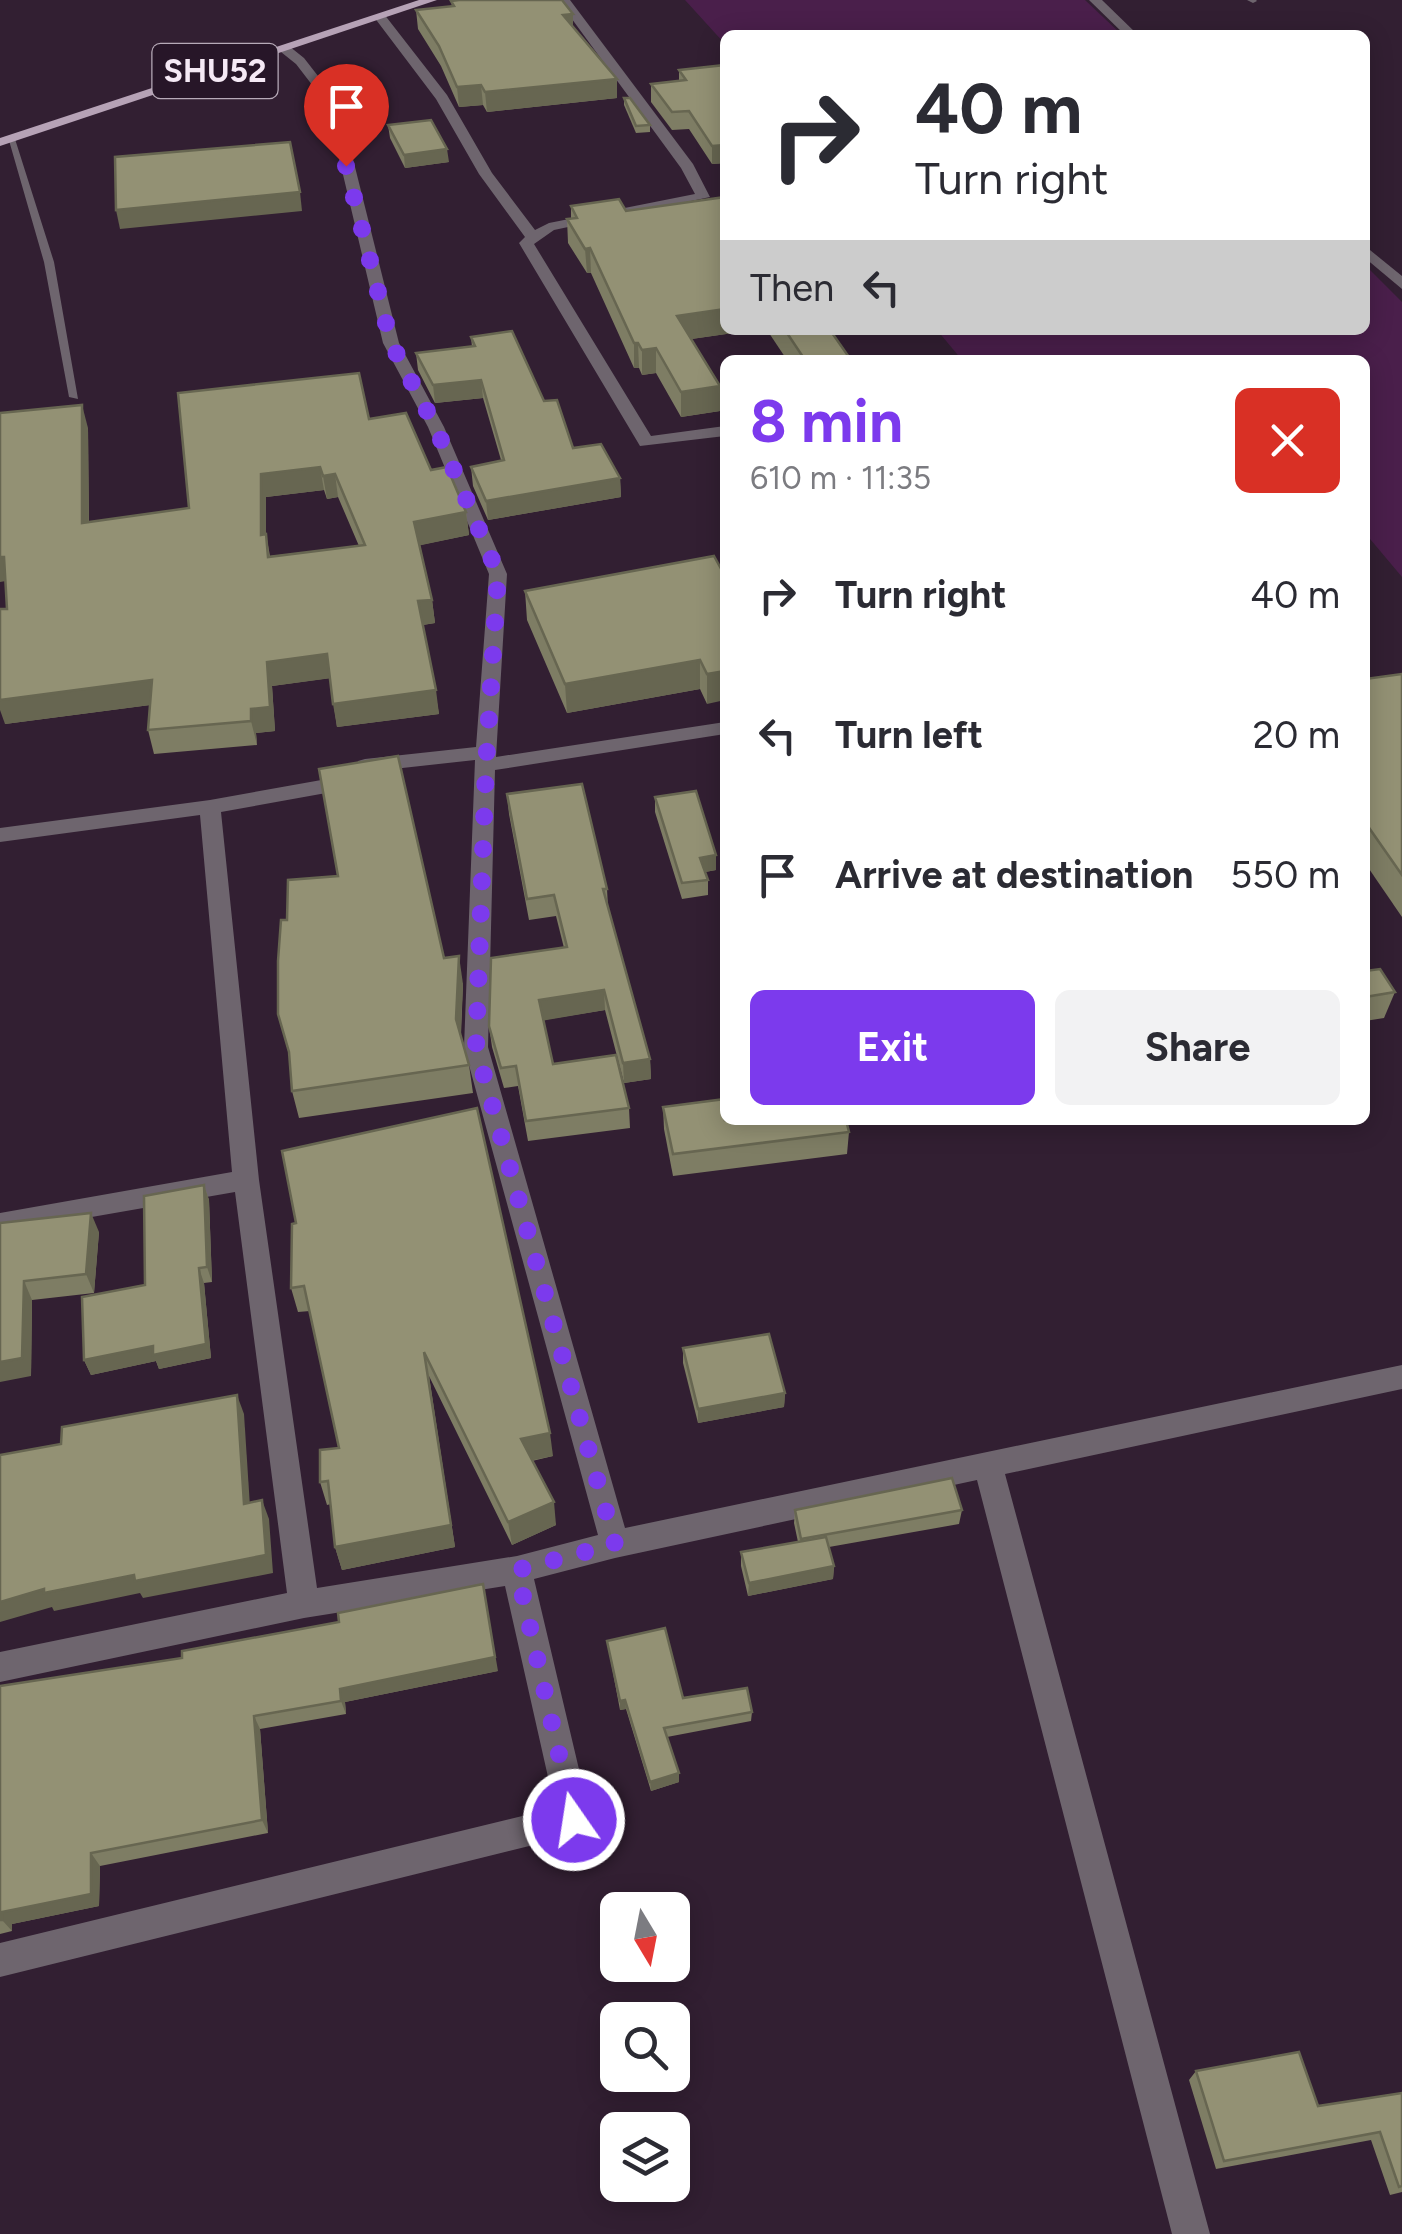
<!DOCTYPE html>
<meta charset="utf-8">
<style>
:root{--surface:#fff;--page:#f2f2f3;--text:#2b2b33;--muted:#7c7c81;--accent:#7c3aed}
body{margin:0;font-family:Figtree,sans-serif;background:var(--page);color:var(--text);height:100vh;display:flex;flex-direction:column;font-size:38px;white-space:nowrap}
*{box-sizing:border-box;margin:0}
p{font-size:32px;color:var(--muted)}
.icon{flex:none;width:55px;height:55px;fill:none;stroke:currentColor;stroke-width:2;stroke-linecap:round;stroke-linejoin:round}
.map{position:relative;flex:1;overflow:hidden}
.side{position:absolute;left:720px;top:355px;width:650px;height:770px;display:flex;flex-direction:column;background:var(--surface);border-radius:15px;box-shadow:0 5px 25px #0003}
.side>*{flex:none}
.top-card{position:absolute;left:720px;top:30px;width:650px;height:305px;border-radius:15px;box-shadow:0 5px 25px #0003;background:#fff;color:var(--text);overflow:hidden}
.needle{width:65px;rotate:170deg}
.tools{position:absolute;left:600px;top:1892px;display:grid;gap:20px}
.tools a{display:grid;place-items:center;width:90px;height:90px;border-radius:15px;background:var(--surface);box-shadow:0 5px 25px #0003;font-size:50px}
.pin{position:absolute;display:grid;place-items:center;width:85px;height:85px;color:#fff;margin:-102px -42px;border-radius:50% 50% 50% 0;rotate:-45deg;box-shadow:0 0 10px #0007}
.pin .icon{rotate:45deg}
.me{position:absolute;width:110px;margin:-55px;rotate:347deg;stroke-linejoin:round;filter:drop-shadow(0 0 8px #0008)}
.turn{display:flex;align-items:center;gap:35px;height:210px;padding:0 30px;font-size:45px}
.turn .icon{width:130px;height:130px;stroke-width:2.5}
.turn b{display:block;font-size:70px;line-height:85px}
.then{display:flex;align-items:center;height:95px;padding:0 30px;background:#0003;gap:20px;font-size:38px}
.round{display:grid;place-items:center;flex:none;width:105px;height:105px;border-radius:15px;background:var(--page)}
.overview{display:flex;align-items:center;justify-content:space-between;height:170px;padding:0 30px}
h1{font-size:60px;font-weight:700;line-height:75px;color:var(--accent)}
.cta{display:flex;gap:20px;margin-top:auto;padding:20px 30px}
.cta a{flex:1;height:115px;border-radius:15px;background:var(--accent);color:#fff;font-size:40px;font-weight:700;line-height:115px;text-align:center}
.cta a+a{background:var(--page);color:var(--text)}
ul{padding:0;list-style:none}
li{display:flex;align-items:center;gap:30px;height:140px;padding:0 30px}
li div{flex:1}
li b{display:block;font-size:38px}
li em{font-style:normal}
.map>svg:first-child{display:block}
</style>
<div class="map">
<svg width="1402" height="2234" viewBox="0 0 1402 2234">
<rect width="100%" height="100%" fill="#321f32"/>
<!-- green -->
<g fill="#4a1f4b">
<path d="M685 0H1085L1122 35H725V44Z"/>
<path d="M1365 265 1402 302V577L1365 533V360H962L937 330H1365Z"/>
</g>
<g fill="none" stroke-linecap="round" stroke-linejoin="round">
<!-- service -->
<g fill="#6e656e" fill-rule="evenodd">
<path d="M1247 0H1256L1257 1 1253 3Z"/>
<path d="M8 137 15 139 54 262 78 399 69 397 44 262Z"/>
</g>
<!-- minor -->
<g fill="#6e656e" fill-rule="evenodd">
<path d="M558 0H570L693 164 710 197 554 230 534 244 651 436 725 426V436L640 446 519 243 525 237 479 174 436 99 374 17 384 14 447 95 492 173 535 230 549 223 695 194 681 168Z"/>
<path d="M281 46H289L304 58 339 103 399 343 444 427 507 574 496 757 725 722V734L495 770 488 1047 625 1528 1402 1365V1389L1005 1474 1210 2234H1172L977 1480 615 1558 534 1579 591 1820 586 1832 0 1977V1943L555 1808 505 1586 304 1618 0 1682V1652L287 1593 235 1192 0 1233V1213L232 1172 200 815 0 842V828L210 800 355 774 358 761 365 759 476 747 489 574 428 427 383 343 326 103 296 64 281 52ZM475 760 464 1047 598 1535 517 1556 317 1588 259 1180 221 812 365 786 372 784 375 771Z"/>
</g>
<!-- tertiary -->
<g fill="#6e656e" fill-rule="evenodd">
<path d="M1089 0H1102L1138 35H1125Z"/>
<path d="M1365 246 1402 276V289L1365 258Z"/>
</g>
<!-- primary -->
<path fill="#b6a2b6" fill-rule="evenodd" d="M419 0H437L0 146V138Z"/>
</g>
<!-- wall -->
<g fill="#7e7d64" fill-rule="evenodd">
<path d="M451 1 573 27 617 79V98L487 112 483 105 459 107 441 66 418 29 416 10 452 6Z"/>
<path d="M725 65V163L712 164 689 129 672 130 651 102V84L679 81V70Z"/>
<path d="M624 98 650 125V132L636 133 624 105Z"/>
<path d="M388 125 449 162 405 168 390 138Z"/>
<path d="M571 206 626 211 754 330 691 339 720 411 681 417 656 373 642 375 639 368H634L591 273H587L568 243 567 219 571 218Z"/>
<path d="M767 330H830L851 360H787Z"/>
<path d="M471 337 544 401 573 448 620 478 621 497 488 520 473 486 471 467 501 460 483 398 435 403 418 370 416 353 472 347Z"/>
<path d="M369 419 431 470 466 512 469 535 420 545 432 600 435 623 423 625 439 714 337 727 330 678 272 686 275 731 256 733 257 745 154 754 148 730 150 705 5 724 7 609 6 581 88 428 89 522 189 508ZM324 490 327 499 338 497 359 546 270 556 266 534V497Z"/>
<path d="M714 556 707 704 700 689 567 713 527 620 525 591Z"/>
<path d="M1402 674V917L1365 863V679Z"/>
<path d="M507 794 607 889 608 907 650 1059 651 1079 624 1083 605 1010 543 1020 553 1064 629 1108 630 1128 528 1141 518 1086 504 1088 492 1047 489 1026 564 948 556 916 529 920 509 814Z"/>
<path d="M655 797 716 870 705 872 708 880V895L682 899 655 812Z"/>
<path d="M444 958 463 984 461 1035 469 1065 473 1093 299 1118 292 1091 290 1058 278 1014Z"/>
<path d="M1365 971 1395 992 1384 1018 1365 1021Z"/>
<path d="M663 1107 849 1132 847 1154 673 1176 664 1129Z"/>
<path d="M204 1185 209 1200 212 1282 204 1283 211 1358 159 1369 156 1361 91 1375 84 1360 145 1285Z"/>
<path d="M0 1223 99 1232 94 1293 32 1300 31 1376Z"/>
<path d="M292 1224 553 1456 532 1461 556 1525 512 1545 429 1376 455 1547 342 1570 335 1547 331 1504 327 1505 320 1482 339 1448 310 1311 298 1312 291 1288Z"/>
<path d="M683 1348 785 1393 784 1407 698 1423 683 1363Z"/>
<path d="M795 1510H962L959 1524 829 1547 834 1566 833 1579 748 1596 741 1566V1552L798 1542 794 1523Z"/>
<path d="M607 1641 683 1698 752 1712 751 1721 667 1737 679 1773V1782L651 1791 626 1709 620 1710Z"/>
<path d="M498 1671 345 1702 346 1714 260 1729 268 1833 100 1866 99 1906 12 1924V1931L0 1934V1686Z"/>
<path d="M1196 2071 1318 2106 1402 2093V2192L1390 2195 1371 2140 1216 2169 1189 2080Z"/>
</g>
<!-- shaded-wall -->
<g fill="#676651">
<path d="M573 14V33L563 15Z"/>
<path d="M617 79V98L487 112 485 92Z"/>
<path d="M481 85 483 105 459 107 457 87Z"/>
<path d="M725 145V163L712 164V146Z"/>
<path d="M447 149 449 162 405 168 404 155Z"/>
<path d="M300 192 302 211 120 229 116 210Z"/>
<path d="M590 248 591 273H587L585 249Z"/>
<path d="M725 309V330H754L678 341 677 316Z"/>
<path d="M634 343H638L639 368H634Z"/>
<path d="M656 348V373L642 375V350Z"/>
<path d="M481 380 483 398 435 403 433 385Z"/>
<path d="M720 386V411L681 417V392Z"/>
<path d="M82 405 88 428 89 546 82 523Z"/>
<path d="M320 467 324 490 266 497V558L261 535V474Z"/>
<path d="M335 474 338 497 327 499 323 476Z"/>
<path d="M620 478 621 497 488 520 486 501Z"/>
<path d="M466 512 469 535 417 546 414 522Z"/>
<path d="M0 557H4L12 580 0 582Z"/>
<path d="M432 600 435 623 422 625 418 601Z"/>
<path d="M327 654 332 678 272 686 275 731 256 733 257 745 251 721V709L267 662Z"/>
<path d="M700 660V689L567 713 565 684Z"/>
<path d="M725 671V700L707 704V674Z"/>
<path d="M152 680 158 704 5 724 0 710V700Z"/>
<path d="M436 690 439 714 337 727 333 704Z"/>
<path d="M716 855V870L700 873V858Z"/>
<path d="M459 956 463 984 460 1047 456 1019Z"/>
<path d="M604 990 605 1010 541 1021 539 1000Z"/>
<path d="M650 1059 651 1079 624 1083 623 1063Z"/>
<path d="M204 1185 209 1200 212 1282 207 1267Z"/>
<path d="M91 1213 99 1232 94 1293 86 1274Z"/>
<path d="M199 1268 204 1283 211 1358 159 1369 156 1361 91 1375 84 1360Z"/>
<path d="M24 1281 32 1300 31 1376 0 1382V1362Z"/>
<path d="M424 1352 455 1547 342 1570 335 1547Z"/>
<path d="M785 1393 784 1407 698 1423V1409Z"/>
<path d="M237 1395 244 1414 251 1522 244 1504Z"/>
<path d="M550 1433 553 1456 524 1462 521 1439Z"/>
<path d="M262 1500 269 1519 273 1573 143 1598 140 1593 54 1611 52 1607 0 1622V1602Z"/>
<path d="M554 1502 556 1525 512 1545 508 1522Z"/>
<path d="M834 1566 833 1579 748 1596 749 1583Z"/>
<path d="M483 1584 498 1671 345 1702 346 1714 341 1701 340 1689Z"/>
<path d="M625 1700 626 1709 620 1710V1701Z"/>
<path d="M254 1716 260 1729 268 1833 262 1820Z"/>
<path d="M679 1773V1782L651 1791 650 1782Z"/>
<path d="M91 1853 100 1866 99 1906 12 1924V1931L2 1920V1912Z"/>
</g>
<!-- building -->
<g fill="#939174" stroke="#676651" stroke-width="2.5" fill-rule="evenodd">
<path d="M459 0H562L573 14 563 15 617 79 485 92 481 85 457 87 439 46 416 10 454 6 451 1Z"/>
<path d="M725 65V145L712 146 689 111 672 112 651 84 686 80 679 70Z"/>
<path d="M624 98H630L650 125 636 126Z"/>
<path d="M431 120 447 149 404 155 388 125Z"/>
<path d="M290 142 300 192 116 210 115 157Z"/>
<path d="M725 197V309L677 316 720 386 681 392 656 348 642 350 638 343H634L590 248 585 249 567 219 577 218 571 206 619 199 626 211Z"/>
<path d="M785 330H830L851 360H805Z"/>
<path d="M512 331 544 401 557 400 573 448 601 444 620 478 486 501 471 467 504 460 481 380 433 385 416 353 475 346 471 337Z"/>
<path d="M359 373 369 419 406 413 431 470 447 467 466 512 414 522 432 600 418 601 436 690 333 704 327 654 267 662 270 707 251 709V721L148 730 152 680 0 700V609H7L4 557H0V413L82 405V523L189 508 178 393ZM320 467 323 476 335 474 365 545 268 557 266 534 261 535V474Z"/>
<path d="M714 556 725 576V671L707 674 700 660 565 684 525 591Z"/>
<path d="M1402 674V875L1365 822V679Z"/>
<path d="M398 756 444 958 459 956 456 1019 469 1065 292 1091 289 1052 278 1014V961L281 920H287L288 880 338 876 319 769Z"/>
<path d="M582 784 607 889H603L650 1059 623 1063 604 990 539 1000 553 1064 616 1055 629 1108 526 1121 516 1066 501 1068 489 1026 491 958 567 947 554 895 527 899 507 794Z"/>
<path d="M696 791 716 855 700 858 708 880 682 883 655 797Z"/>
<path d="M1380 969 1395 992 1365 997V971Z"/>
<path d="M725 1099V1120H846L849 1132 673 1154 663 1107Z"/>
<path d="M477 1108 550 1433 521 1439 554 1502 508 1522 424 1352 451 1525 335 1547 328 1481 320 1482V1450L339 1448 304 1286 291 1288 292 1224 296 1223 282 1151Z"/>
<path d="M204 1185 207 1267 199 1268 206 1344 153 1355V1346L84 1360 82 1297 145 1285 144 1196Z"/>
<path d="M91 1213 86 1274 24 1281 22 1358 0 1362V1223Z"/>
<path d="M769 1334 785 1393 698 1409 683 1348Z"/>
<path d="M237 1395 244 1504 262 1500 266 1555 135 1581 134 1575 44 1593V1589L0 1602V1455L61 1444 62 1427Z"/>
<path d="M952 1478 962 1510 801 1539 795 1510Z"/>
<path d="M826 1537 834 1566 749 1583 741 1552Z"/>
<path d="M483 1584 495 1657 340 1689 341 1701 254 1716 262 1820 91 1853V1894L2 1912V1920H0V1686L182 1658V1651L339 1622 338 1613Z"/>
<path d="M665 1628 683 1698 747 1688 752 1712 664 1728 679 1773 650 1782 625 1700 620 1701 607 1641Z"/>
<path d="M1299 2052 1318 2106 1402 2093V2186L1399 2187 1380 2132 1224 2161 1196 2071Z"/>
</g>
<g fill="none" stroke-linecap="round" stroke-linejoin="round">
<!-- route -->
<path stroke="#7c3aed" stroke-width="18" stroke-dasharray="0 32.4" d="M346 166 391 343 436 428 498 574 486 765 476 1047 615 1544 517 1570 574 1820"/>
</g>
<g text-anchor="middle" stroke-width="10" stroke-linejoin="round" paint-order="stroke">
<!-- shield labels -->
<rect fill="#271628" stroke="#b7aab8" stroke-width="2.5" x="152.5" y="44" width="125" height="54" rx="8"/>
<g font-size="32" font-weight="bold" fill="#f5e9f5">
<text x="215" y="82">SHU52</text>
</g>
</g>
</svg>
<div class="tools">
<a><svg class="needle" viewBox="-14 -14 28 28"><path d="M0-13l5 13h-10z" fill="#e53935"/><path d="M0 13l5-13h-10z" fill="#7c7c81"/></svg></a>
<a><svg class="icon" aria-label="search" viewBox="0 0 24 24"><circle cx="10" cy="10" r="6"/><path d="M15 15l6 6"/></svg></a>
<a><svg class="icon" aria-label="layers" viewBox="0 0 24 24"><path d="M12 4l9 5-9 5-9-5zM3 14l9 5 9-5"/></svg></a>
</div>
<div class="pin" style="left:346px;top:166px;background:#d93025"><svg class="icon" aria-label="arrive" viewBox="0 0 24 24"><path d="M6 21V4h12l-3 4 3 4H6"/></svg></div>
<svg class="me" style="left:574px;top:1820px" viewBox="-20 -20 40 40"><circle r="17" fill="#7c3aed" stroke="#fff" stroke-width="3"/><path d="M0-11L8 9 0 5-8 9z" fill="#fff"/></svg>
<div class="top-card">
<div class="turn"><svg class="icon" aria-label="right" viewBox="0 0 24 24"><path d="M7 20v-9h11M14 6l5 5-5 5"/></svg><div><b>40 m</b>Turn right</div></div>
<div class="then">Then<svg class="icon" aria-label="left" viewBox="0 0 24 24"><path d="M17 20v-9H6M10 6l-5 5 5 5"/></svg></div>
</div>
<section class="side">
<div class="overview"><div><h1>8 min</h1><p>610 m · 11:35</p></div><a class="round" style="background:#d93025;color:#fff"><svg class="icon" aria-label="close" viewBox="0 0 24 24"><path d="M6 6l12 12M18 6L6 18"/></svg></a></div>
<ul>
<li><svg class="icon" aria-label="right" viewBox="0 0 24 24"><path d="M7 20v-9h11M14 6l5 5-5 5"/></svg><div><b>Turn right</b></div><em>40 m</em></li>
<li><svg class="icon" aria-label="left" viewBox="0 0 24 24"><path d="M17 20v-9H6M10 6l-5 5 5 5"/></svg><div><b>Turn left</b></div><em>20 m</em></li>
<li><svg class="icon" aria-label="arrive" viewBox="0 0 24 24"><path d="M6 21V4h12l-3 4 3 4H6"/></svg><div><b>Arrive at destination</b></div><em>550 m</em></li>
</ul>
<div class="cta"><a>Exit</a><a>Share</a></div>
</section>
</div>
